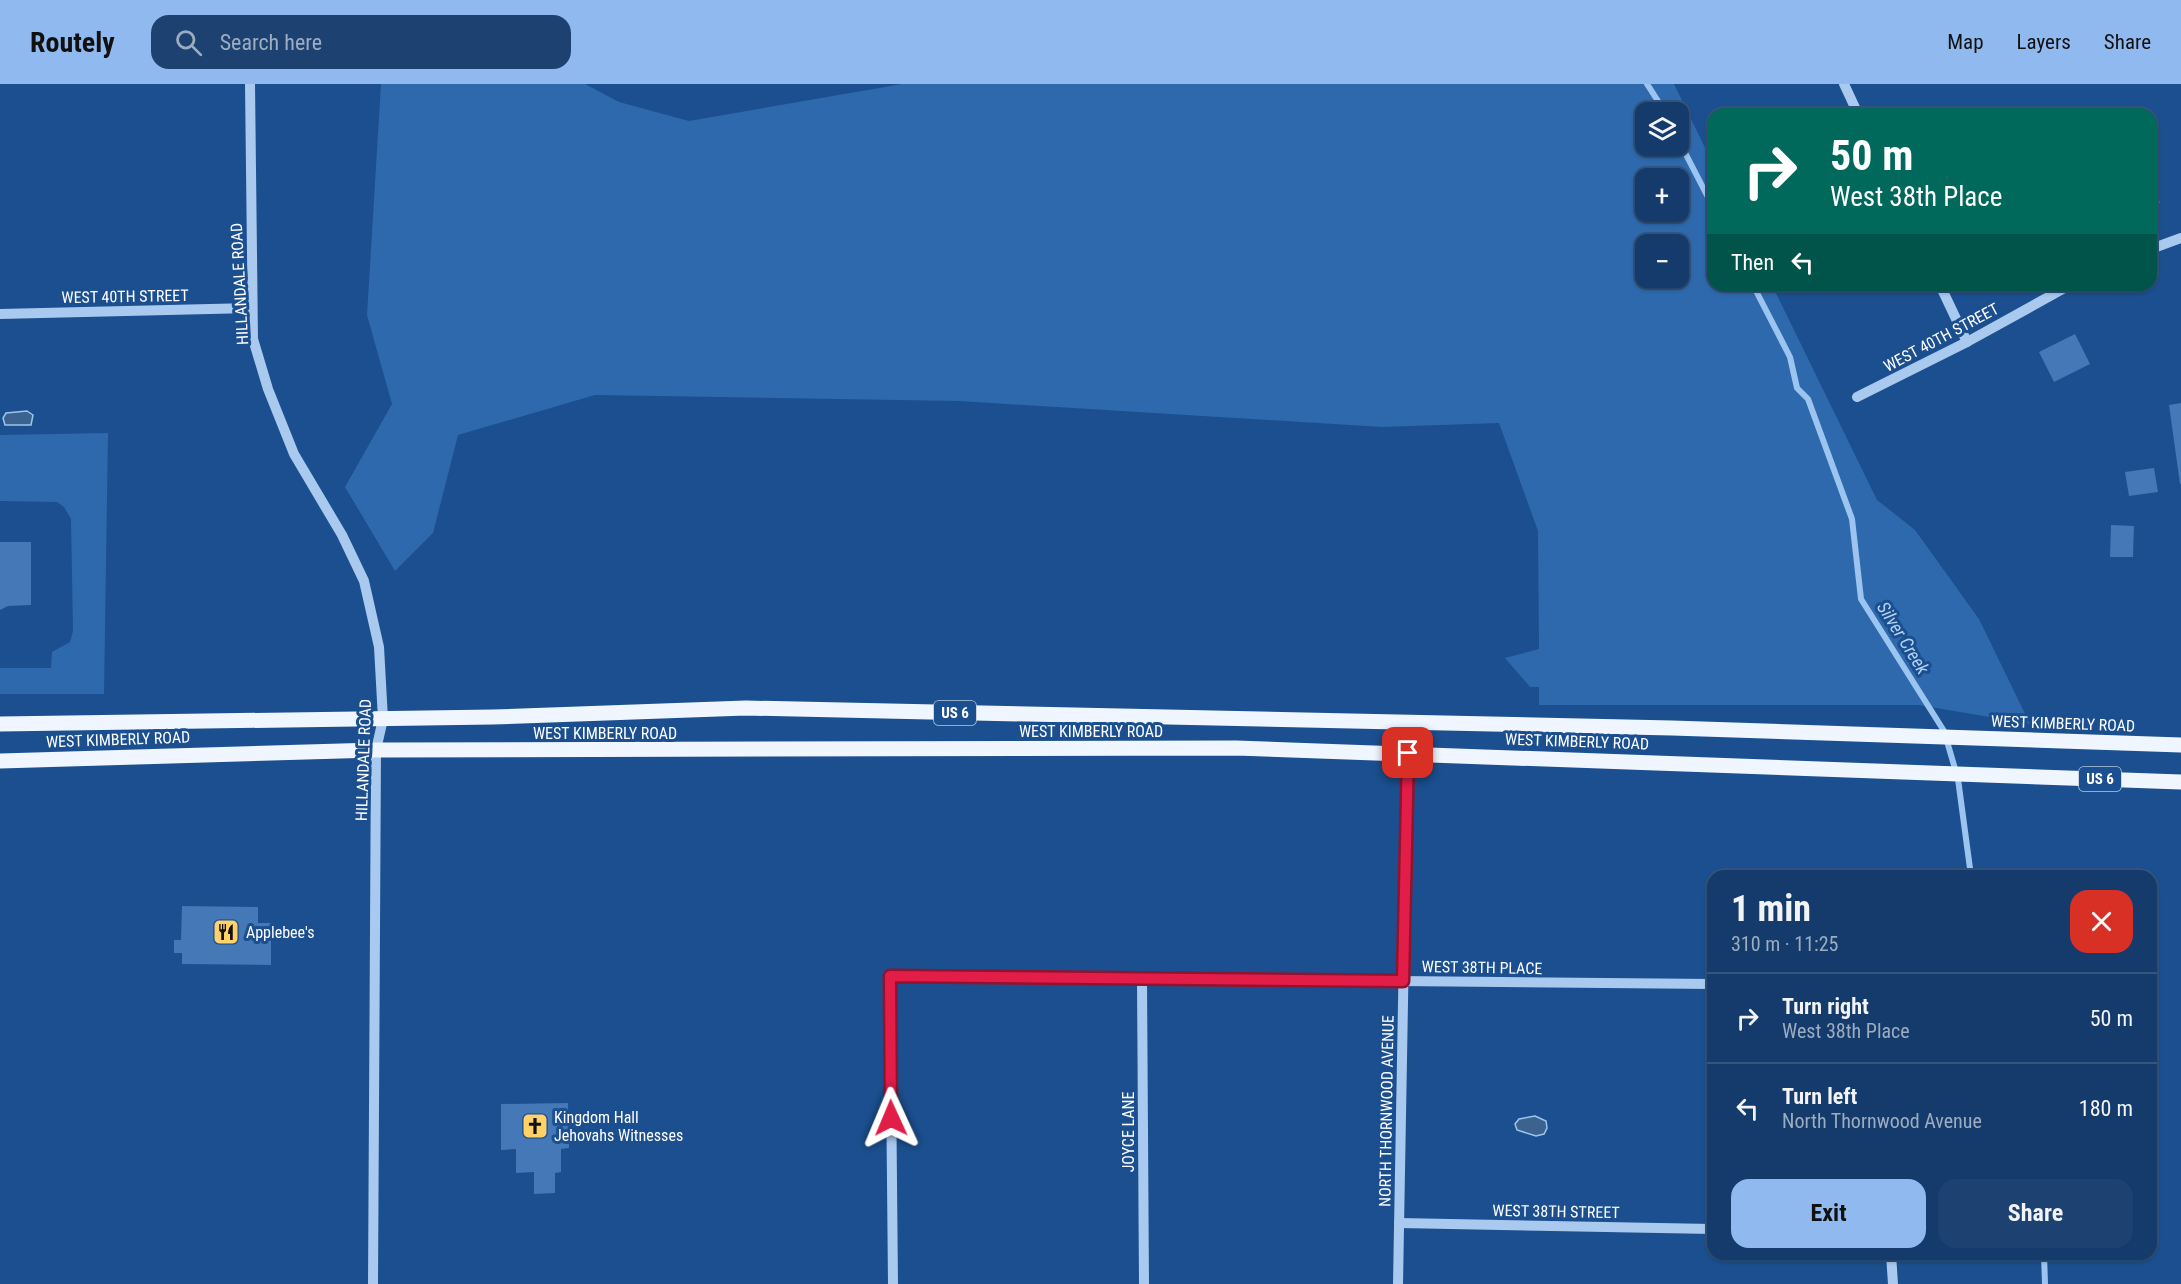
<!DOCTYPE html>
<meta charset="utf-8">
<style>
:root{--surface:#143b6b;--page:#1d4271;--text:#f1f3f6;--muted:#9dadc1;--line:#33557e;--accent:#90b9f0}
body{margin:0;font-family:"Roboto Condensed",sans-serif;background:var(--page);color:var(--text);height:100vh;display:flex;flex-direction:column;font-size:22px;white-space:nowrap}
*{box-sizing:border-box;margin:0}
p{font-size:20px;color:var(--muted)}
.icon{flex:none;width:33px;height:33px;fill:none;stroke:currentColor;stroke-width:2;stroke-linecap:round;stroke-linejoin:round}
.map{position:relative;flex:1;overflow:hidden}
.panel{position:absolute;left:1707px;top:786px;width:450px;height:390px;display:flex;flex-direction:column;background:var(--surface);border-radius:18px;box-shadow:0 2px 4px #0004,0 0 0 2px var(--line)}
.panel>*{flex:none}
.guide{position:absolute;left:1707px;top:24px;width:450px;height:183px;border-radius:18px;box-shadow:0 2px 4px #0004,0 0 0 2px var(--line);background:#00695c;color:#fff;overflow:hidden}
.fabs{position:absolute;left:1635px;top:18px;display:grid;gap:12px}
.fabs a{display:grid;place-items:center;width:54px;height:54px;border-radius:12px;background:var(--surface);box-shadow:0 2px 4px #0004,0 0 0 2px var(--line);font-size:30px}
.pin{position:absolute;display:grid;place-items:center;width:51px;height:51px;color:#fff;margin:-26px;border-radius:12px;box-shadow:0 3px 9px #0006}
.me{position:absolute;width:66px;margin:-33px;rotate:359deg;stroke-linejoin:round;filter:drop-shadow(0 0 4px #0008)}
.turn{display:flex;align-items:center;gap:21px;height:126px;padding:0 24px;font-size:27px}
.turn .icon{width:78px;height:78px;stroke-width:2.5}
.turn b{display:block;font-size:42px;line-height:51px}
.then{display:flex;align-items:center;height:57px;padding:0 24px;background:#0003;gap:12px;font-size:22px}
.round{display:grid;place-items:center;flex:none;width:63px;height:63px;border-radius:18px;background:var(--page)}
.summary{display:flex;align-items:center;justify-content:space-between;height:102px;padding:0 24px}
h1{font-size:36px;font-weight:700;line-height:45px}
.action{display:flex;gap:12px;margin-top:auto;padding:12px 24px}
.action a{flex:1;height:69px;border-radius:18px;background:var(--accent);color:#111;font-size:24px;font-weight:700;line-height:69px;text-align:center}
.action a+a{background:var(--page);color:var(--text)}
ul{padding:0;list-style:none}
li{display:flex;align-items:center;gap:18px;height:90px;padding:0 24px;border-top:2px solid var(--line)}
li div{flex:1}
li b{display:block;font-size:22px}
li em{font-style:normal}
header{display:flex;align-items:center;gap:36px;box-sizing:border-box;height:84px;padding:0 30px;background:var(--accent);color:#111}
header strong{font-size:28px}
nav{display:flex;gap:33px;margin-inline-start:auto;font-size:21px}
.search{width:420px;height:54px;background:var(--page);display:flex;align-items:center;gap:15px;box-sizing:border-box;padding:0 21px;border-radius:18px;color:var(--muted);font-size:22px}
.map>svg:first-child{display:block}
</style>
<header>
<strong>Routely</strong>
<div class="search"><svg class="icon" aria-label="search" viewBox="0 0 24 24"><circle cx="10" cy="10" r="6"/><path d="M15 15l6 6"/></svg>Search here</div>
<nav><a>Map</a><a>Layers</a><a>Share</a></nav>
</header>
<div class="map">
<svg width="2181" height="1200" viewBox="0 0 2181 1200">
<rect width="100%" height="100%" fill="#1b4f8f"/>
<!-- green -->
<g fill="#2e69ad" fill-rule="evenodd">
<path d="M381 0H585L619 18 689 37 902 0H1674L1713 80V201H1772L1877 416 1915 446 1979 535 2030 640 1919 621H1539V603H1530L1505 574 1539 565 1538 447 1499 339 1382 343 959 317 595 311 458 351 433 449 395 487 345 403 392 320 367 231ZM1646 28H1678V62H1646ZM1646 94H1678V128H1646ZM1646 160H1678V194H1646Z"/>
<path d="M108 349 104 610H0V584H51L52 568 70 558 73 547 71 435 64 423 57 418 0 417V351Z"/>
</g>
<!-- water -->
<g fill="#3c6290" stroke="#9cc4f0" stroke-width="1.5">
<path d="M27 327 33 331 31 341H5L3 334 6 329Z"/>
<path d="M1535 1032 1546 1037 1547 1044 1544 1050 1536 1052 1517 1046 1515 1040 1519 1035Z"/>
</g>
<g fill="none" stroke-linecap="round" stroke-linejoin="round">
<!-- stream -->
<g stroke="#9cc4f0" stroke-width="6">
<path d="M1647 0 1665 28"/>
<path d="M1678 55 1713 123"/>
<path d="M1753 201 1790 273 1797 304 1808 315 1852 435 1861 515 1944 647 1958 695 1971 792"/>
<path d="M2044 1170 2045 1200"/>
</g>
</g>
<!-- building -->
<g fill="#4478b7">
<path d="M2151 94 2160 119 2151 122Z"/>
<path d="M2075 250 2090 280 2054 298 2039 268Z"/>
<path d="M2181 319V400H2180L2169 321Z"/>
<path d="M2154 384 2158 408 2129 412 2125 388Z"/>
<path d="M2111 441 2134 442 2133 473H2110Z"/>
<path d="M0 458H31V521L8 522 0 526Z"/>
<path d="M182 822 258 823V839H271V881L182 880V869H174V856H181Z"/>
<path d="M568 1019 569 1064 561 1065V1088L555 1089V1109L534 1110V1088L516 1089V1065L501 1066V1020Z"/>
</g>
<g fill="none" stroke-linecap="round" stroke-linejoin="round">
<!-- minor -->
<g stroke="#a9c9ee" stroke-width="10">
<path d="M250 0 253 255 268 305 294 370 342 451 364 497 379 563 383 635 376 666 373 1200"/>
<path d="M1844 0 1858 30"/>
<path d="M2151 165 2181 154"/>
<path d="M1940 201 1967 258"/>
<path d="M0 230 252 224"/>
<path d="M1857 313 1967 258 2070 201"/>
<path d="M1142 896 1144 1200"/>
<path d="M1399 1139 1713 1145"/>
<path d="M1891 1170 1893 1200"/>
<path d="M893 1200 890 892 1713 900"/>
<path d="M1398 1200 1408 638"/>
</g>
<!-- major -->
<g stroke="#f0f6ff" stroke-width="15">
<path d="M0 640 493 633 746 624 1672 644 2181 661"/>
<path d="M0 677 376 666 1236 664 2181 698"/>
</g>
</g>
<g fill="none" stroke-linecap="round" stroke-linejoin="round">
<!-- route casing -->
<g stroke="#92132f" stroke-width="15">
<path id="route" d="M891 1034 890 892 1403 897 1408 669"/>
</g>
<!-- route -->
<use href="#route" stroke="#e11d48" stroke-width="10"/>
</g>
<!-- icons -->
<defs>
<g id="restaurant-square" transform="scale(1.35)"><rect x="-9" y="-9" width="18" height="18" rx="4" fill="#ffd166" stroke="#1b4f8f"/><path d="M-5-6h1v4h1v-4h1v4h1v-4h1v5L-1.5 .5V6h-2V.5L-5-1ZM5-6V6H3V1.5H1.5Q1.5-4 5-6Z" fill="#111"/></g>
<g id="church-square" transform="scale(1.35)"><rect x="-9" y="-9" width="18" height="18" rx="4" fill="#ffd166" stroke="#1b4f8f"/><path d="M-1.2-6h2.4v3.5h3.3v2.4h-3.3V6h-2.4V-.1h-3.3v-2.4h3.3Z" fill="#111"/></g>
</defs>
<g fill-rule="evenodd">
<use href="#restaurant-square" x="226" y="848"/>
<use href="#church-square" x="535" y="1042"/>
</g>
<g text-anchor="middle" stroke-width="6" stroke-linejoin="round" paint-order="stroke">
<!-- shield labels -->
<g fill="#1b4f8f" stroke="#bbcadd" stroke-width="1.5">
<rect x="934" y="617" width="42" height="24" rx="4.5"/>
<rect x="2079" y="683" width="42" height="24" rx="4.5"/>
</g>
<g font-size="15" font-weight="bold" fill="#fff">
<text x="955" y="634">US 6</text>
<text x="2100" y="700">US 6</text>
</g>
<!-- street labels -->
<g font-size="16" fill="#fff" stroke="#1b4f8f">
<text transform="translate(239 200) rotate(-93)" y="6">HILLANDALE ROAD</text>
<text transform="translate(125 212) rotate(-1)" y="6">WEST 40TH STREET</text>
<text transform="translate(1941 253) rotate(-28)" y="6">WEST 40TH STREET</text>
<text transform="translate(2063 639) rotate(2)" y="6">WEST KIMBERLY ROAD</text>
<text x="1091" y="653">WEST KIMBERLY ROAD</text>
<text x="605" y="655">WEST KIMBERLY ROAD</text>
<text transform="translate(118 655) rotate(-2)" y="6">WEST KIMBERLY ROAD</text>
<text transform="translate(1577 657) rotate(2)" y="6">WEST KIMBERLY ROAD</text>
<text transform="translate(363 676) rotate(-88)" y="6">HILLANDALE ROAD</text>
<text transform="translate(1482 883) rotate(1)" y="6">WEST 38TH PLACE</text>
<text transform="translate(1386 1027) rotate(-89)" y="6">NORTH THORNWOOD AVENUE</text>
<text transform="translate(1128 1048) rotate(-90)" y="6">JOYCE LANE</text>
<text transform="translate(1556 1127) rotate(1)" y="6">WEST 38TH STREET</text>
</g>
<!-- poi labels -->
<g font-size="16" fill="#fff" stroke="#1b4f8f" text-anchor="start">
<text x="246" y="854">Applebee's</text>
<text x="554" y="1039">Kingdom Hall<tspan x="554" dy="18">Jehovahs Witnesses</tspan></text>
</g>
<!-- water labels -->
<g font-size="18" font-style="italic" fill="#b5d3f5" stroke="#1b4f8f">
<text transform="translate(1903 554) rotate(58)" y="6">Silver Creek</text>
</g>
</g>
</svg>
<div class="fabs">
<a><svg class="icon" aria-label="layers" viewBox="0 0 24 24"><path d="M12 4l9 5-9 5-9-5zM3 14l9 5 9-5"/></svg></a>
<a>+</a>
<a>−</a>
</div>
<div class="pin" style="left:1408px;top:669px;background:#d93025"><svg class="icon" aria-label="arrive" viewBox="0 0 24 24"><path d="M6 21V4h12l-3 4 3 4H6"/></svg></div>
<svg class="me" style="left:891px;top:1034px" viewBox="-20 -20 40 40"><path d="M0-17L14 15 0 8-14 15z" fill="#e11d48" stroke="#fff" stroke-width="4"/></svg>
<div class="guide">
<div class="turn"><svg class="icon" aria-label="right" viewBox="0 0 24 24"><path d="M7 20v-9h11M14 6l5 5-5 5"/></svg><div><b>50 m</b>West 38th Place</div></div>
<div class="then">Then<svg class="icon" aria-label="left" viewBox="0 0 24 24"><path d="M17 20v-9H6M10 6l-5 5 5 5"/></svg></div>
</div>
<section class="panel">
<div class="summary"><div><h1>1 min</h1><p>310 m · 11:25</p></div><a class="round" style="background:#d93025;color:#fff"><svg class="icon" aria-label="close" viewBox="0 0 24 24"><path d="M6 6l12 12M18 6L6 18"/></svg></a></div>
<ul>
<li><svg class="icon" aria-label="right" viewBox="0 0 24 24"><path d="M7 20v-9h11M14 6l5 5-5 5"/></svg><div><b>Turn right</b><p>West 38th Place</p></div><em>50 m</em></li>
<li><svg class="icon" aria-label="left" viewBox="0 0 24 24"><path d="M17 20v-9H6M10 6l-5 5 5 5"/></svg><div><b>Turn left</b><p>North Thornwood Avenue</p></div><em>180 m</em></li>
</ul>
<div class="action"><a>Exit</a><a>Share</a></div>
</section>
</div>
